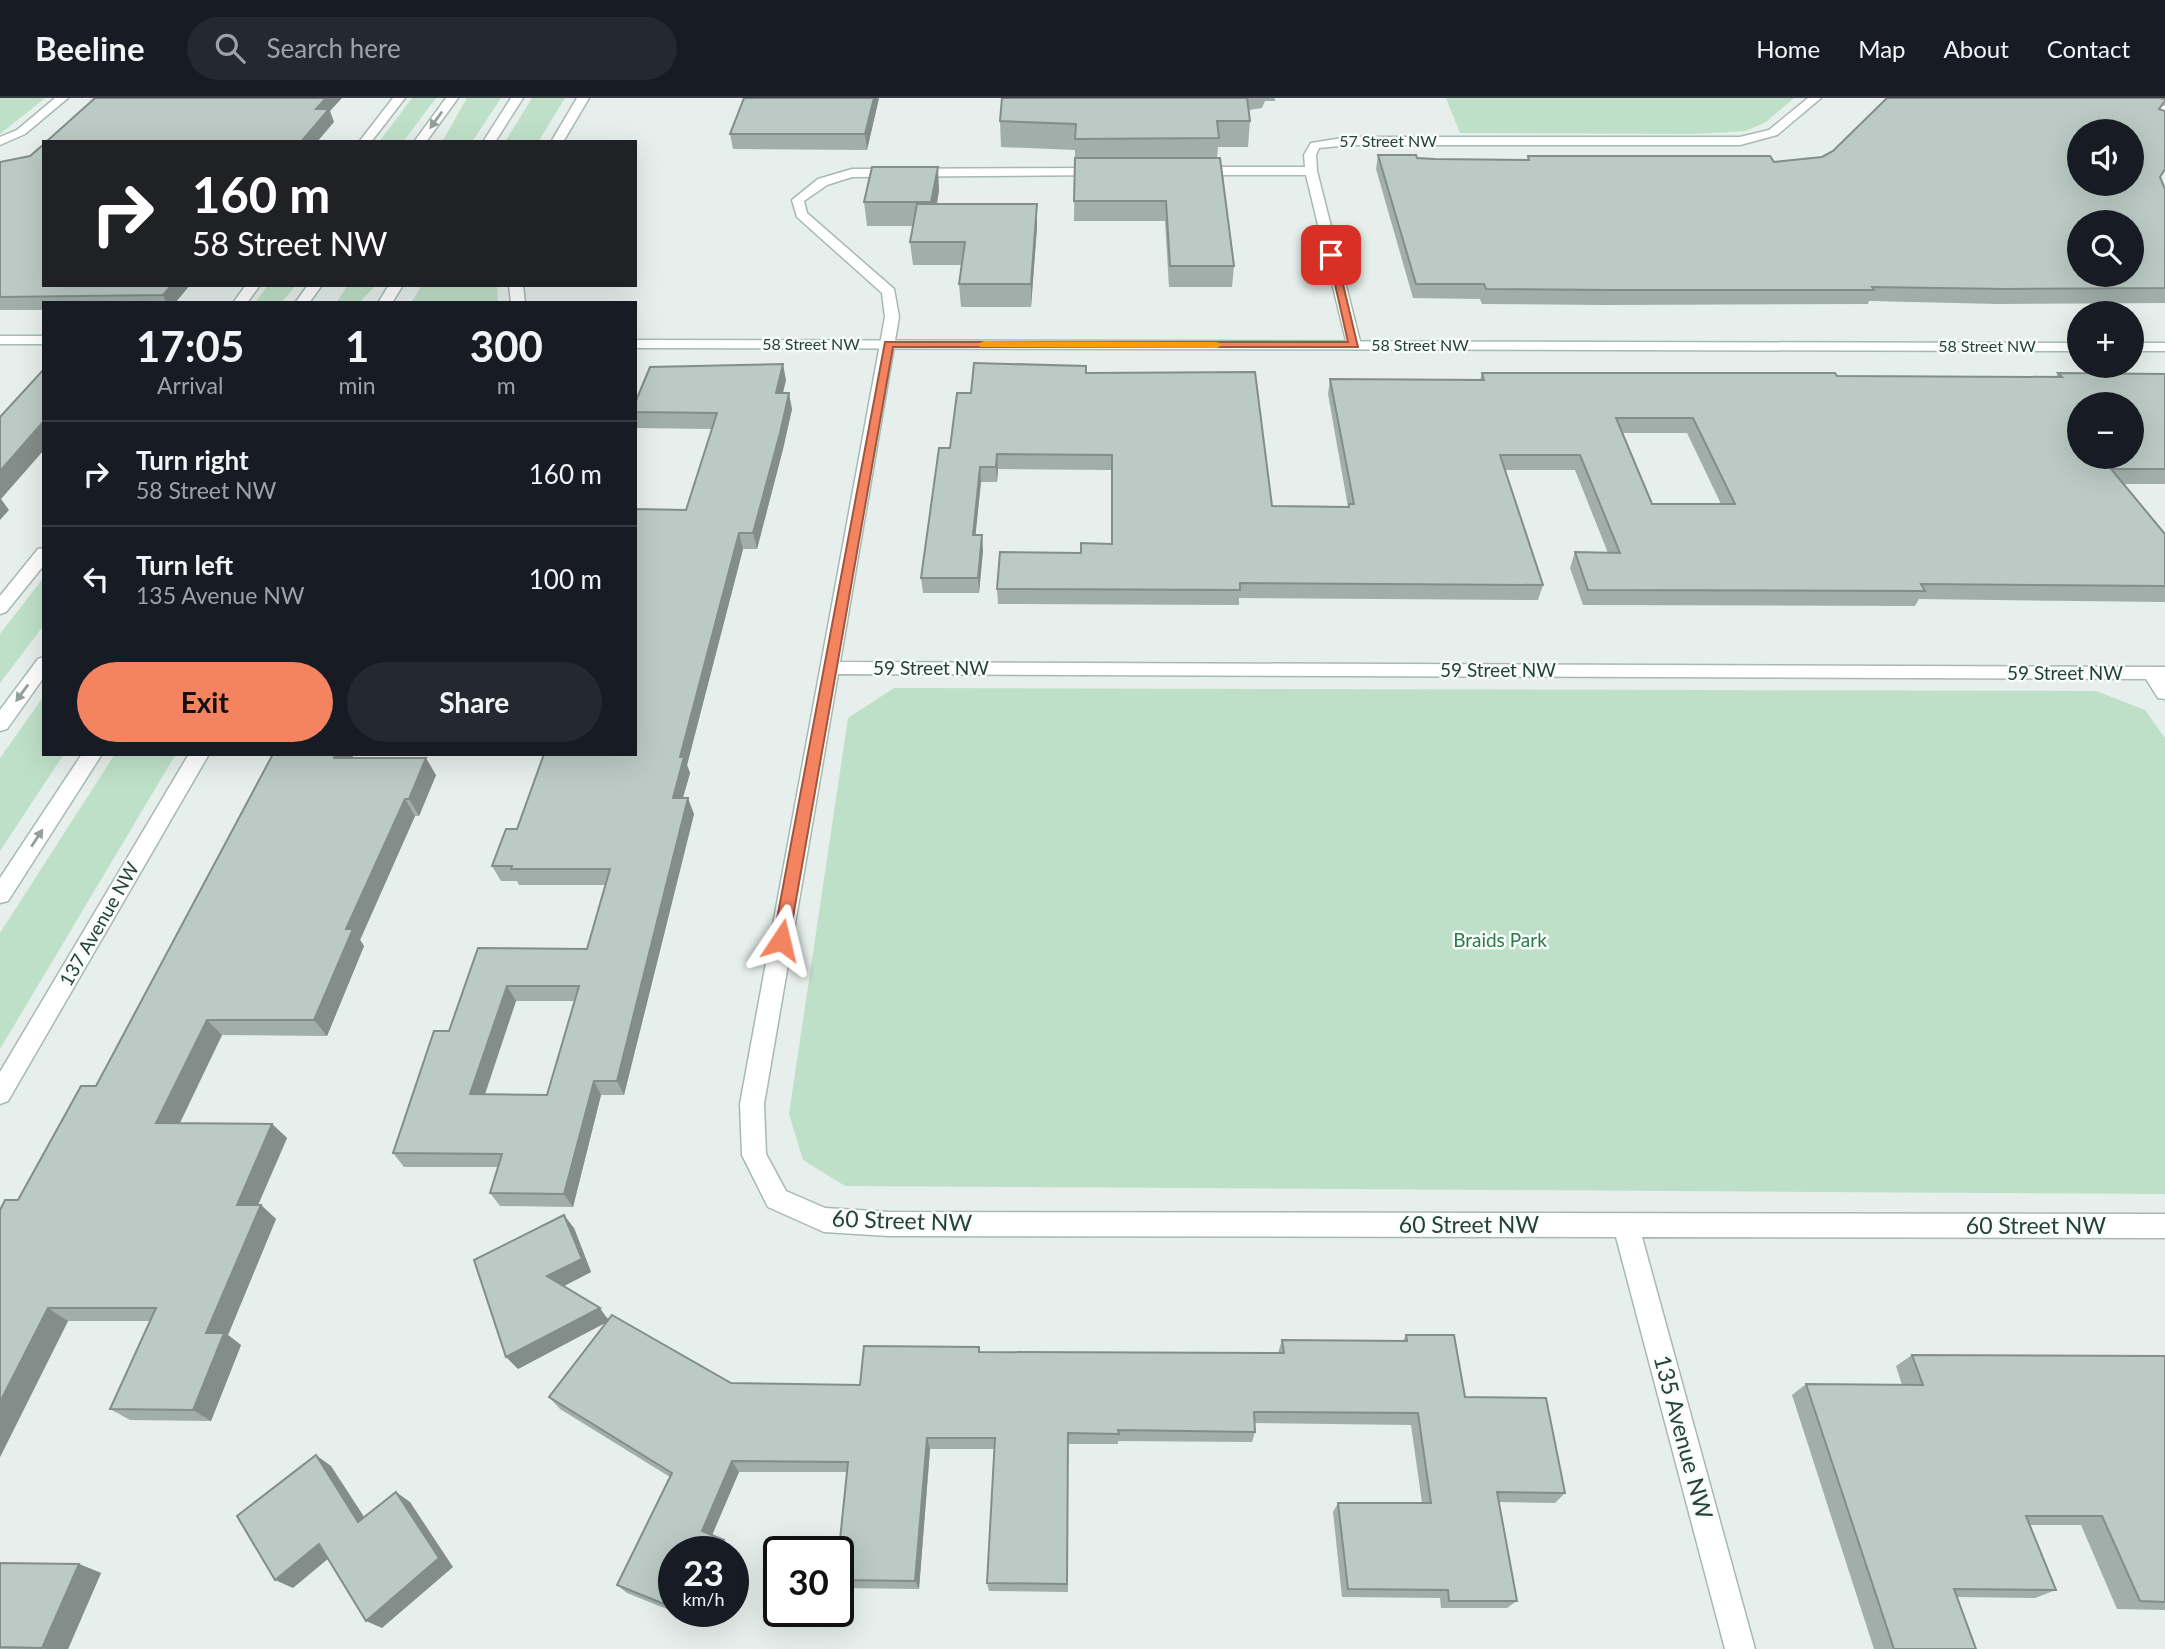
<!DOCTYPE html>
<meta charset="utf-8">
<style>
:root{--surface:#171b24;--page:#242831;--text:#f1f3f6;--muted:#9ea1a6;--line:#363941;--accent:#f4845f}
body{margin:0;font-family:Lato,sans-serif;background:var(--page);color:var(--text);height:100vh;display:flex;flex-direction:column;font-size:26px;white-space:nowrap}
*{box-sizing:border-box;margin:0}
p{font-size:23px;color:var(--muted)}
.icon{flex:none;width:38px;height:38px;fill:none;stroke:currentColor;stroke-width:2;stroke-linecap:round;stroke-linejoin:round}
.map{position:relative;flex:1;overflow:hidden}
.drawer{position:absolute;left:42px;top:203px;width:595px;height:455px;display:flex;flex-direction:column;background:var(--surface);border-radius:0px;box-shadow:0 7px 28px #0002}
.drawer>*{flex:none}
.hud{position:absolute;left:42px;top:42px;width:595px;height:147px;border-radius:0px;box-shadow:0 7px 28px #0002;background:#202124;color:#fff;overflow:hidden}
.buttons{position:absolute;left:2067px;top:21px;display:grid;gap:14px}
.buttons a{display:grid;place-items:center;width:77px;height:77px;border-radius:50%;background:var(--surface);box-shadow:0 7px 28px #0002;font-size:35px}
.speed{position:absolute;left:658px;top:1438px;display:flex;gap:14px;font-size:35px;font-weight:700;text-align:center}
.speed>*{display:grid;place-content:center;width:91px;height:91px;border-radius:50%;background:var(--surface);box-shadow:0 7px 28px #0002;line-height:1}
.speed small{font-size:18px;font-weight:400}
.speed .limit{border:4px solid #111;border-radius:10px;background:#fff;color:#111}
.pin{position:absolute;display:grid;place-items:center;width:60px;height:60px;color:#fff;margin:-30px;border-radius:14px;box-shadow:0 4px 10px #0006}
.me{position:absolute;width:77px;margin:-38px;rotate:10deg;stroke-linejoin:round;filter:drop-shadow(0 0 5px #0008)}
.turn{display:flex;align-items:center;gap:24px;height:147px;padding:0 35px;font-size:32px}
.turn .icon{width:91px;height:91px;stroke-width:2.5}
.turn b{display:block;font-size:49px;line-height:60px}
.eta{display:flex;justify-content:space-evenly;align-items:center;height:119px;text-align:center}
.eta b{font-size:42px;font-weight:700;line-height:49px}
.cta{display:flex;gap:14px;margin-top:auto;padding:14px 35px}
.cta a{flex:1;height:80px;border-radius:42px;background:var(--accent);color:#111;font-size:28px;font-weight:700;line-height:80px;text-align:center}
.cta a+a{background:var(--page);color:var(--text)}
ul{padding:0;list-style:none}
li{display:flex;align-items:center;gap:21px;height:105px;padding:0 35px;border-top:2px solid var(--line)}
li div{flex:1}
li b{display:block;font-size:26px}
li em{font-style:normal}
header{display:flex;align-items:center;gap:42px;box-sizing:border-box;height:98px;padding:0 35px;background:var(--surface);border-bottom:2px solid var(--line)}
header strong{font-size:33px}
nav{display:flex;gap:38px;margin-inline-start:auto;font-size:24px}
.search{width:490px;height:63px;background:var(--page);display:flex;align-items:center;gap:18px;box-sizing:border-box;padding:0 24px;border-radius:38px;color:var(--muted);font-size:26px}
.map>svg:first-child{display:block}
</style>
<header>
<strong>Beeline</strong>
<div class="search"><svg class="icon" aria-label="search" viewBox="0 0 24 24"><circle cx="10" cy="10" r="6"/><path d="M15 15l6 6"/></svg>Search here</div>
<nav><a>Home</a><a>Map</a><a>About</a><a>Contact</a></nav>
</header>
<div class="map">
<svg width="2165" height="1551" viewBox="0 0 2165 1551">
<rect width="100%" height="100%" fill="#e6efeb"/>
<!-- green -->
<g fill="#bfe0c8">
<path d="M0 0H45L0 36Z"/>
<path d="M412 0H436L403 44H379Z"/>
<path d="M467 0H501L472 44H442Z"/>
<path d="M532 0H565L538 44H505Z"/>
<path d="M1446 0H1794L1766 24 1746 33 1696 36 1460 35Z"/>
<path d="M268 187H296L281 205H255Z"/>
<path d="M348 187H376L359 205H336Z"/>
<path d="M422 187H497L498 205H411Z"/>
<path d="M44 479V527L0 585V536Z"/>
<path d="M894 590 2096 593 2145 612 2165 640V1096L845 1088 803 1062 789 1016 848 620Z"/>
<path d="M44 598V656H64L0 753V660Z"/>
<path d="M115 656H176L0 951V835Z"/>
</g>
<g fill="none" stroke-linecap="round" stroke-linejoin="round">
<!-- street casing -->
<g stroke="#a8b8b2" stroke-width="3">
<g id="street">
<path d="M55 0H68L25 36 0 47V39L17 32Z"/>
<path d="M393 0H405L371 44H359Z"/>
<path d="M577 0H589L563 44H551Z"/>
<path d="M1808 0H1821L1777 37 1740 47H1349L1319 50 1316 57 1317 73 1361 247 1354 251 1347 247 1306 77H1194L1188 73 1194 69H1305L1304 57 1311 45 1349 39H1740L1769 32Z"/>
<path d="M2113 0H2133L2165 8V14Z"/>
<path d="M1103 70 1107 71V77L852 79 827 87 804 103 807 115 894 191 899 219 840 564 2165 569V601L2158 600 2146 581 838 576 764 1006 766 1056 786 1093 825 1110 889 1114 2165 1116V1140L1642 1139 1755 1551H1725L1616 1139 889 1138 824 1134 768 1109 742 1057 740 1006 885 219 882 195 797 119 792 102 818 81 852 71Z"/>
<path d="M246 187H260L247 205H233Z"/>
<path d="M509 187H523L525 205H511Z"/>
<path d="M44 450V467L6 514 0 516V498L38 451Z"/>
<path d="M189 656H209L8 1003 0 1006V974Z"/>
</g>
</g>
<!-- secondary casing -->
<g stroke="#a4bbb3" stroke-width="3">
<g id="secondary">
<path d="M446 0H458L426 44H414Z"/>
<path d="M511 0H523L495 44H483Z"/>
<path d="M308 187H322L309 205H295Z"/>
<path d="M389 187H403L392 205H378Z"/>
<rect x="0" y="238" width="44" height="8"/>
<path d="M635 242 2079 245V253L635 250Z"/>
<rect x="2132" y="245" width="33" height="8"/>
<path d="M44 559V579L7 631 0 633V612L38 561Z"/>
<path d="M82 656H102L8 803 0 805V780Z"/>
</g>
</g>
<!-- street -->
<use href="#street" fill="#fff" fill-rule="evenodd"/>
<!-- secondary -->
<use href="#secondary" fill="#fff" fill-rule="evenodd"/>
</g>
<!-- wall -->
<g fill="#a1aea9" fill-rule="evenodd">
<path d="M744 0H879L867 52 733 51 730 36Z"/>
<path d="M1002 0H1275V3H1265L1262 10 1249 12 1250 23 1248 49H1218L1217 60 1234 168 1232 189H1169L1165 123H1074L1075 52 1001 49 1000 23Z"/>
<path d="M1887 0H2165V5H2164L2160 11V79L2165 91V205L1998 206 1869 203 1868 206 1605 207 1482 206 1480 201 1413 200 1376 71 1378 57 1435 61 1527 62 1528 58 1774 64 1822 59 1833 53Z"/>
<path d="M0 64 44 187H190L175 205H44V212H0Z"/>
<path d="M939 92 937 106 1037 129 1031 209H961L959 186 961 167H913L910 144 913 128H867L864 104Z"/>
<path d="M1086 275 1272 408 1348 409 1328 296 1330 281 1480 282 1482 275 2056 279 2058 275 2165 276V386H2124L2165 436V504L1919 501 1915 508 1583 507 1570 470 1575 454 1608 455 1575 372H1505L1543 487 1538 502 1239 500V507L998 506 997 491 1081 455 1112 446V372L998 371 997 384H981L975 437 983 452 979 495H923L921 480 950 350 971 295ZM1622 335H1687L1721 406H1652Z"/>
<path d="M786 282 783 295 792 311 783 351 757 451H743L687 667 690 675 683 700 694 716 624 997H601L573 1109 500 1108 490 1095 498 1069H404L393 1055 449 933 478 850 587 851 605 787H519L517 783H501L492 768 517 731 686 412 712 331 636 330 635 305ZM516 903H575L547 997H485Z"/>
<path d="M353 660 436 677 419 718H415L360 842 364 848 327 938 222 937 180 1025 272 1026 287 1040 258 1107H261L276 1121 228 1237 241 1247 211 1323 130 1322 110 1311 150 1223H68L0 1359V1112L18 1102 96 988Z"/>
<path d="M574 1130 591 1174 564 1188 609 1221 731 1285 860 1287 980 1254 1278 1255 1282 1242 1403 1243 1406 1237 1465 1299 1565 1395 1555 1405 1499 1404 1517 1503 1507 1510H1441L1440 1500 1342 1499 1333 1414 1338 1405H1422L1411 1327 1254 1325 1255 1334 1252 1344 1118 1343V1346H1068V1494L989 1493 987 1485 994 1351H930L919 1491 841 1490 838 1486V1461L847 1374H739L712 1437 732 1451 730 1454H674V1514H703L699 1524 627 1495 617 1487 670 1379 560 1311 549 1299 606 1224 518 1271Z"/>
<path d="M1912 1257 2165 1258V1512L2117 1511 2081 1427H2030L2056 1492 2035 1500 1957 1499 1976 1551H1874L1792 1297 1806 1286 1902 1287 1896 1268Z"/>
<path d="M0 1465 79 1466 101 1475 68 1551H0Z"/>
</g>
<!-- shaded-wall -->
<g fill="#838d89">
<path d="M326 0H342L330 13 334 24 317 44H301L316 11Z"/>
<path d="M874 0H879L867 52 865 36Z"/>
<path d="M938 69 939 92 933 128 931 104Z"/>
<path d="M1037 106V129L1031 209V186Z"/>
<path d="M172 187H190L175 205H167L163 197Z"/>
<path d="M783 266 786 282 779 310 776 295Z"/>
<path d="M789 295 792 311 783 351 757 451 753 435Z"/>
<path d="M44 323V352L1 401 9 412 0 422V373Z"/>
<path d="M997 356 998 371 997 384 996 369Z"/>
<path d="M980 369 981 384 974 452 973 437Z"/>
<path d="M739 435 743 451 687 667 690 675 678 716 673 700 680 659Z"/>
<path d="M982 437 983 452 979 495 978 480Z"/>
<path d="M335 656H354L344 677 334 660Z"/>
<path d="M426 660 436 677 419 718 409 701Z"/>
<path d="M688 700 694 716 624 997 617 983Z"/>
<path d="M405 701 415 718 360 842 364 848 327 938 314 922 346 831Z"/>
<path d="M507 888 516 903 480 1010 470 996Z"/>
<path d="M207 922 222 937 173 1039 156 1025Z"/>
<path d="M594 983 601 997 573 1109 564 1096Z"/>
<path d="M272 1026 287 1040 252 1121 237 1107Z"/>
<path d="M261 1107 276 1121 228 1237 241 1247 211 1323 193 1312 206 1235Z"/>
<path d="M564 1117 574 1130 591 1174 558 1191 547 1178Z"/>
<path d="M48 1210 68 1223 0 1359V1304Z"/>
<path d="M600 1210 609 1223 518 1271 506 1259Z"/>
<path d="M927 1340 930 1351 919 1491 915 1483Z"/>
<path d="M316 1357 331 1368 374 1434 358 1424Z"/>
<path d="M732 1363 739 1374 710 1442 702 1433Z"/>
<path d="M396 1394 410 1404 453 1469 382 1530 366 1523Z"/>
<path d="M724 1442 732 1451 730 1454H718Z"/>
<path d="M319 1446 335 1455 293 1490 275 1482Z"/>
<path d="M79 1466 101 1475 68 1551H46L42 1550Z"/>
<path d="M691 1514H703L699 1524 690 1517Z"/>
</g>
<!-- building -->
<g fill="#bbcac4" stroke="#838d89" stroke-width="2" fill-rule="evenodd">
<path d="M95 0H326L316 11H329L301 44H46Z"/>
<path d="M744 0H874L865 36H730Z"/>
<path d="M1002 0H1247L1250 23H1217L1219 40 1075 41 1076 26 1000 23Z"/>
<path d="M1887 0H2160L2165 1V3L2159 11 2165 13V71L2160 79 2165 91V190L2006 191 1872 189 1874 192H1610L1486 191 1484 186H1416L1378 57H1416L1417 60 1435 61 1529 62 1528 58H1770L1774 64 1822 59 1833 53ZM2079 33H2132V86H2079ZM2079 124H2132V177H2079Z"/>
<path d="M44 46V187H172L163 197 0 199V64L30 58Z"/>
<path d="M1075 60H1220L1234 168H1170L1166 103H1074Z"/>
<path d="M872 69H938L931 104H864Z"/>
<path d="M917 106H1037L1031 186H959L965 144H910Z"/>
<path d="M974 265 1086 268V275L1255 274 1272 408 1349 409V406H1354L1330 281 1484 282 1482 275H1835L1837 278 2062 279 2058 275 2165 276V371H2111L2165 436V488L1921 486 1925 493 1588 492 1575 454 1620 455 1580 357H1500L1543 487 1240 485V492L997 491 1000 454 1081 455V445L1112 446V357L997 356 996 369H980L973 437H982L978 480H921L939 350H950L957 295H971ZM2079 306H2132V359H2079ZM1616 320H1693L1735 406H1652Z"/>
<path d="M783 266 776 295H789L780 335 753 435H739L680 659H684L673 700H688L617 983H594L564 1096 490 1095 502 1056 393 1055 434 933H449L478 850 587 851 610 771H511L512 768H492L506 731H517L544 656H635V411L686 412 717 315 635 314V305L650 269ZM507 888H579L547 997 470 996Z"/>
<path d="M44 271V323L0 373V319Z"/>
<path d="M273 656H335L334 660H426L409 701H405L346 831H353L314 922H207L156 1025 272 1026 237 1107H261L206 1235H224L193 1312 110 1311 156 1210H48L0 1304V1112L5 1102H18L81 988H96Z"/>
<path d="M564 1117 582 1161 547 1178 600 1210 506 1259 474 1162Z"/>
<path d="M612 1217 731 1285 860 1287 864 1248 979 1249V1254L1284 1255 1282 1242 1407 1243 1406 1237H1454L1465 1299 1546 1300 1565 1395 1497 1394 1517 1503H1449L1448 1492 1348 1491 1338 1405H1431L1418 1315 1254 1314 1255 1334 1118 1332 1119 1336 1068 1335 1067 1486 987 1485 995 1340H927L915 1483 838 1482V1461L848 1364 732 1363 702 1433 724 1442 718 1454H674V1510L617 1487 672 1375 549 1299Z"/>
<path d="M1912 1257 2165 1258V1504L2140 1503 2102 1418H2026L2056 1492 1954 1491 1976 1551H1894L1806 1286 1923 1287Z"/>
<path d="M316 1357 358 1424 396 1394 439 1460 366 1523 319 1446 275 1482 237 1418Z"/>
<path d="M0 1465 79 1466 42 1550 0 1549Z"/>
</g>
<!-- one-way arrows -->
<defs><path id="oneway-solid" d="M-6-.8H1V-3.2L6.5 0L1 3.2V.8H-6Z" transform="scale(1.75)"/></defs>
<g fill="#92a09c">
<use href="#oneway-solid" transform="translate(436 22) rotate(126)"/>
<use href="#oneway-solid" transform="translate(22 595) rotate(126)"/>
<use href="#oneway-solid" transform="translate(37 740) rotate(-57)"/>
</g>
<!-- route -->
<path fill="#f4845f" stroke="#9f563e" stroke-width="2" d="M1328 155 1336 157 1358 249H893L789 842 787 847H775L773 842 885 244H1348Z"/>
<!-- slow -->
<path fill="#f59e0b" d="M984 243 1217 244 1222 247 1217 250 980 249 978 246Z"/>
<g text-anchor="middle" stroke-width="5" stroke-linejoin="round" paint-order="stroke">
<!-- far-street labels -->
<g font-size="16" fill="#24423a" stroke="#f7fbf9">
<text x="1388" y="49">57 Street NW</text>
<text x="811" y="252">58 Street NW</text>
<text x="1420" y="253">58 Street NW</text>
<text x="1987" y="254">58 Street NW</text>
</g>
<!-- street labels -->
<g font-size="19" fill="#24423a" stroke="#f7fbf9">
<text x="931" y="577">59 Street NW</text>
<text x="1498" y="579">59 Street NW</text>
<text x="2065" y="582">59 Street NW</text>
<text transform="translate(99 826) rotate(-60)" y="7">137 Avenue NW</text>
</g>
<!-- park labels -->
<g font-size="19" fill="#2d7a4b" stroke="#f7fbf9">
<text x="1500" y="849">Braids Park</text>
</g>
<!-- near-street labels -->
<g font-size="23" fill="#24423a" stroke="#f7fbf9">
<text transform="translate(902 1123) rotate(2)" y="8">60 Street NW</text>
<text x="1469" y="1135">60 Street NW</text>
<text x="2036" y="1136">60 Street NW</text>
<text transform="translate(1683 1339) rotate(75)" y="8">135 Avenue NW</text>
</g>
</g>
</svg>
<div class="buttons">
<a><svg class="icon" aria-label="sound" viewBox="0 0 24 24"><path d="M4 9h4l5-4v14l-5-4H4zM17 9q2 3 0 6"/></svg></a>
<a><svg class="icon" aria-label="search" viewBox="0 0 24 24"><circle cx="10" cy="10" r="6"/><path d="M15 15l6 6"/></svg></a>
<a>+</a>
<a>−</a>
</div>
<div class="speed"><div>23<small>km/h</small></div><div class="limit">30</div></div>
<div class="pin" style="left:1331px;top:157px;background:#d93025"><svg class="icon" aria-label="arrive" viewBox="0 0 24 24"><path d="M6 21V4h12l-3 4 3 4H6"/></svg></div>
<svg class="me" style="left:781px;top:842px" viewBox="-20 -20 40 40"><path d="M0-17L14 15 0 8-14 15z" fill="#f4845f" stroke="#fff" stroke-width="4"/></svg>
<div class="hud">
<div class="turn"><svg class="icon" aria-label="right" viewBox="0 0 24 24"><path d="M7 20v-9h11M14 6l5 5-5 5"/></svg><div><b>160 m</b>58 Street NW</div></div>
</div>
<section class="drawer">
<div class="eta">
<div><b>17:05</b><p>Arrival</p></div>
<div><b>1</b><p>min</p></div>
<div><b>300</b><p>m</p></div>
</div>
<ul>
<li><svg class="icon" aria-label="right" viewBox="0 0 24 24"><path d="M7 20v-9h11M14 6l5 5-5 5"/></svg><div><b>Turn right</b><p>58 Street NW</p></div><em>160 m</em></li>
<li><svg class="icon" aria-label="left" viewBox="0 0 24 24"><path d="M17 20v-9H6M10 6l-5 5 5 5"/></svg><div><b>Turn left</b><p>135 Avenue NW</p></div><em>100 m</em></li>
</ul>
<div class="cta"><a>Exit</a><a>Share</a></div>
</section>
</div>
